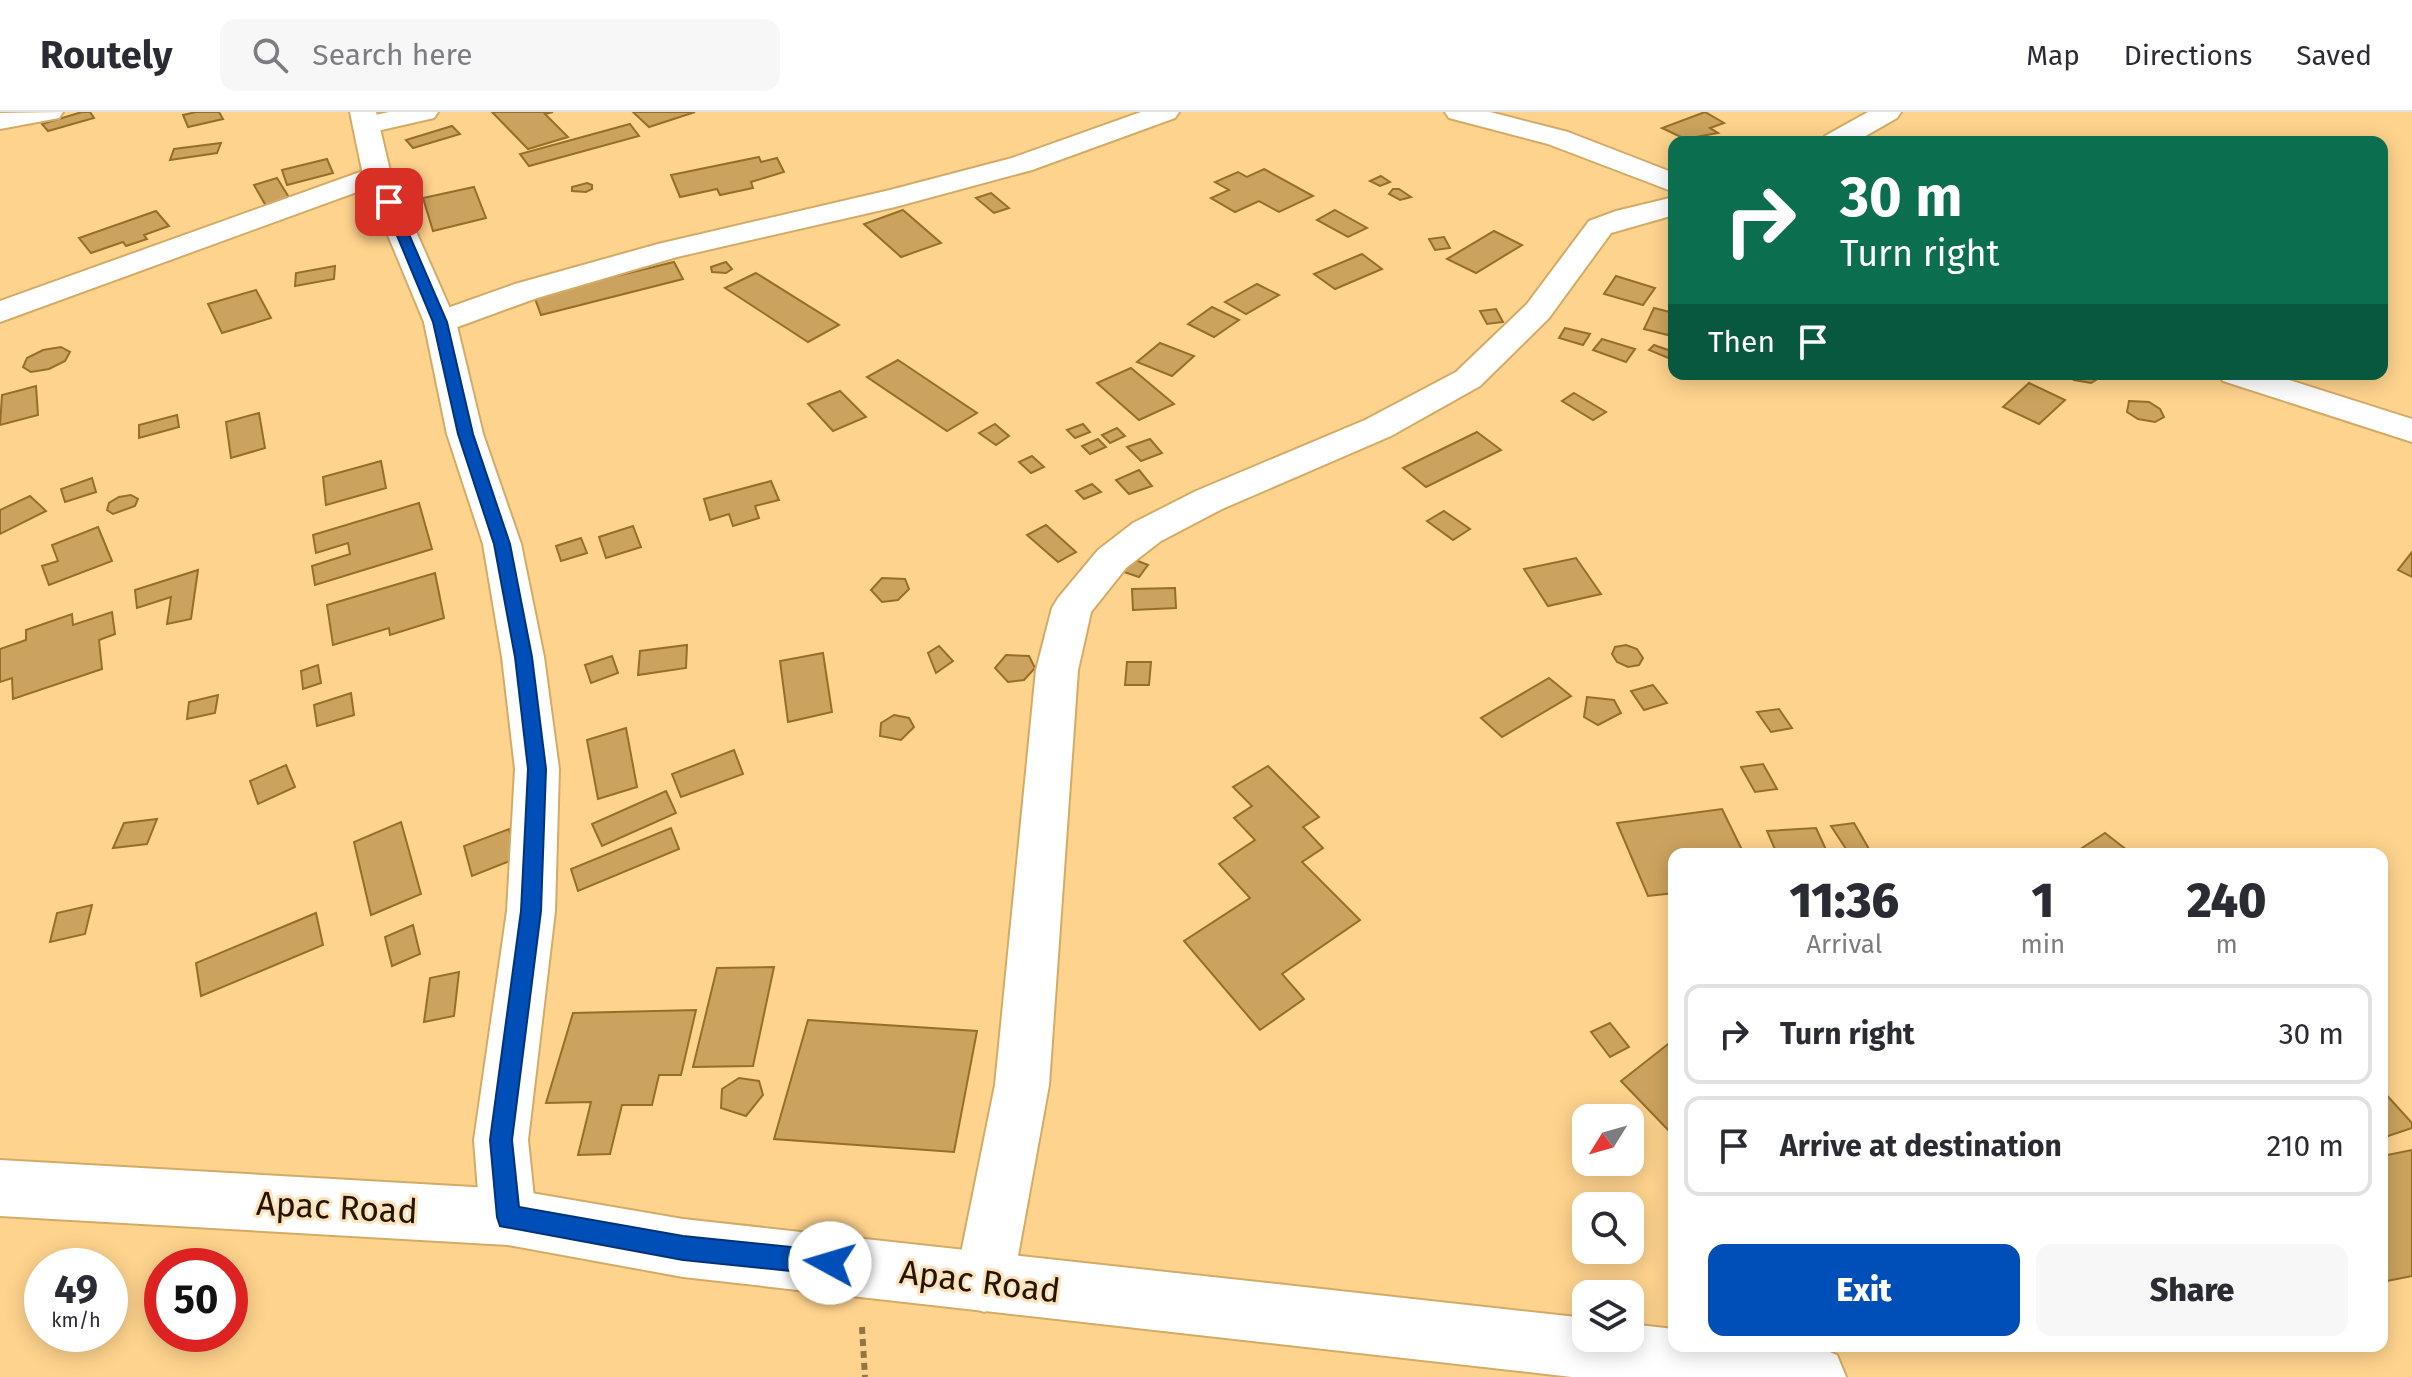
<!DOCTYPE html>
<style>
:root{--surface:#fff;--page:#f7f7f7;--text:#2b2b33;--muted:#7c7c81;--line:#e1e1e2;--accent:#004fb9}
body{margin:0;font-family:"Fira Sans",sans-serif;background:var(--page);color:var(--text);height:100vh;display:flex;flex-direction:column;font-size:30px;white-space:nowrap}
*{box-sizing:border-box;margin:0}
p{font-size:26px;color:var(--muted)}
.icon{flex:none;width:44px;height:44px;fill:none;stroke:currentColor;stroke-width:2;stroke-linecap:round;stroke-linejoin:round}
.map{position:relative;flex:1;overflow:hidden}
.panel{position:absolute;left:1668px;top:736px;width:720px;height:504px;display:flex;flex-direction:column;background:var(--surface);border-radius:16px;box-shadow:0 4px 20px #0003}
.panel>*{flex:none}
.banner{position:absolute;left:1668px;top:24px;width:720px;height:244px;border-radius:16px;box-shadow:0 4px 20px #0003;background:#0b6e4f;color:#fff;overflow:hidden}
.needle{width:52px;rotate:233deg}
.controls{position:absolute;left:1572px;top:992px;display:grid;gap:16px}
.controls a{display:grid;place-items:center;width:72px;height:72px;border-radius:16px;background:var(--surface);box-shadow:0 4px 20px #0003;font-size:40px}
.speed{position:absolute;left:24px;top:1136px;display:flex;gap:16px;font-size:40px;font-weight:700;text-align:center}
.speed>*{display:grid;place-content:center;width:104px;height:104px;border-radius:50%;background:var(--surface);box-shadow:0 4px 20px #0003;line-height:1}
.speed small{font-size:20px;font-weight:400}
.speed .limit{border:12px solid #d22;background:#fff;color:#111}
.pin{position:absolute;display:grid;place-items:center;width:68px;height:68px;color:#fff;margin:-34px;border-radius:16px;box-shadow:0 4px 12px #0006}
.me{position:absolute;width:88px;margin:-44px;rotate:276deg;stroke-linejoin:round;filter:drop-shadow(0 0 6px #0008)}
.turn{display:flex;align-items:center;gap:28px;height:168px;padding:0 40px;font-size:36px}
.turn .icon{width:104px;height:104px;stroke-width:2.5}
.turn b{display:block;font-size:56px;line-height:68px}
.then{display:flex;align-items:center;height:76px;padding:0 40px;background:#0003;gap:16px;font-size:30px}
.eta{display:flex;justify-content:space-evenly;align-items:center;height:136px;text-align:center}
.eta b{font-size:48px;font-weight:800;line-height:56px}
.action{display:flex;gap:16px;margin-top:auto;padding:16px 40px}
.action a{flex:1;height:92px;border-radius:16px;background:var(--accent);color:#fff;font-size:32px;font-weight:800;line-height:92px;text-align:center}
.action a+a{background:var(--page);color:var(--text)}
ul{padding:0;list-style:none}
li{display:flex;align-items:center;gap:24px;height:100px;margin:0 16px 12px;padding:0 24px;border:4px solid var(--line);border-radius:16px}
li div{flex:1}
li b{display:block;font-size:30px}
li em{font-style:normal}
header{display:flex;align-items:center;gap:48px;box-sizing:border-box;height:112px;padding:0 40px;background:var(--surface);border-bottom:2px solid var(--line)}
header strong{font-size:38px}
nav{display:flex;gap:44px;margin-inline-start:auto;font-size:28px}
.search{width:560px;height:72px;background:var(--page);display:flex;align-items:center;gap:20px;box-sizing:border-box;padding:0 28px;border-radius:16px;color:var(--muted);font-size:30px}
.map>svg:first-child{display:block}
</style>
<header>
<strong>Routely</strong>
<div class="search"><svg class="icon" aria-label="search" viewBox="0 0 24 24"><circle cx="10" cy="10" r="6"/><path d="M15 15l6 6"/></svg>Search here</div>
<nav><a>Map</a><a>Directions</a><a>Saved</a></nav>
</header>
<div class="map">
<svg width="2412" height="1265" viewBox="0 0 2412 1265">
<rect width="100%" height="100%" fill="#fed38d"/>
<!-- building -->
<g fill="#cca35e" stroke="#966f27" stroke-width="2">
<path d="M82 0H90L94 6 48 19 42 12Z"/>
<path d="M196 0H219L223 7 188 15 183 3Z"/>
<path d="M492 0H553L545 2 568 25 528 37Z"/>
<path d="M633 0H695L649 15Z"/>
<path d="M1705 0 1724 11 1710 16 1718 21 1685 27 1662 16Z"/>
<path d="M630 12 639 24 529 54 520 42Z"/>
<path d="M452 14 460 22 413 36 406 28Z"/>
<path d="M221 31 217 41 170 48 174 37Z"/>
<path d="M759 45 761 50 777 46 784 60 751 70 753 76 720 83 717 77 680 85 671 63Z"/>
<path d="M327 47 333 61 287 73 282 58Z"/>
<path d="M1264 57 1313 84 1279 100 1259 89 1235 100 1211 86 1229 78 1215 70 1238 60 1247 65Z"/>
<path d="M1381 64 1390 70 1380 74 1370 69Z"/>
<path d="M277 66 290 87 266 94 254 73Z"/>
<path d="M587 71 592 73V77L586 80 572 79V75Z"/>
<path d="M474 75 486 106 433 119 423 86Z"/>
<path d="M1393 77H1399L1411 85 1400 88 1389 82Z"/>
<path d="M991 81 1009 96 994 101 976 86Z"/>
<path d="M903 98 941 131 901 145 864 112Z"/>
<path d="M1335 98 1367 116 1348 125 1317 108Z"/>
<path d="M156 99 169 114 144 123 147 127 126 134 123 130 91 141 79 126Z"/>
<path d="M1494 119 1522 133 1476 161 1447 147Z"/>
<path d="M1444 125 1450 136 1435 138 1429 127Z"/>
<path d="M1362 142 1382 157 1335 177 1314 162Z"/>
<path d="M674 150 683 167 541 203 534 184Z"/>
<path d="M726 150 732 157 726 161 712 160 711 155Z"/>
<path d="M335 154 334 167 295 174 296 161Z"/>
<path d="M756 161 839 213 808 230 725 176Z"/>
<path d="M1616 164 1655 176 1643 193 1604 182Z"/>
<path d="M1257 172 1279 183 1246 202 1225 190Z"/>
<path d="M256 178 271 206 222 221 208 192Z"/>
<path d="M1212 195 1239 208 1214 225 1188 212Z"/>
<path d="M1654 196 1674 201V211L1668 223 1644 217Z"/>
<path d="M1496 197 1503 210 1487 212 1480 199Z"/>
<path d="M1565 216 1590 222 1583 233 1559 226Z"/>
<path d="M1602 227 1635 237 1626 250 1593 238Z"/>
<path d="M1160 231 1194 244 1172 264 1137 250Z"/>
<path d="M1654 233 1674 240V244L1671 247 1649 238Z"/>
<path d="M61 235 70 240 65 249 49 257 31 260 23 255 27 246 43 238Z"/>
<path d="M898 248 977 301 947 319 867 265Z"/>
<path d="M1131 256 1174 292 1139 308 1097 271Z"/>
<path d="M2065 262H2098L2099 266 2091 271 2074 268Z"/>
<path d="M2029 271 2065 288 2039 312 2003 295Z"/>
<path d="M36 274 38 303 0 313 2 283Z"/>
<path d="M840 279 866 305 833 319 808 292Z"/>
<path d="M1574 281 1606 300 1593 308 1562 289Z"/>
<path d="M2129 289 2149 290 2160 297 2164 305 2155 310 2138 307 2127 300Z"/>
<path d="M259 301 265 336 231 346 226 310Z"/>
<path d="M177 303 179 315 139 326V313Z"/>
<path d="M995 312 1009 324 996 333 979 321Z"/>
<path d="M1083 312 1090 320 1075 326 1067 318Z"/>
<path d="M1117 316 1125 324 1110 331 1102 323Z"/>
<path d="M1477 320 1501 338 1426 375 1403 356Z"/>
<path d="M1098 327 1106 335 1090 342 1082 334Z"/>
<path d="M1150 327 1162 341 1141 349 1127 335Z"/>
<path d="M1032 344 1044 355 1031 361 1019 350Z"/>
<path d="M381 349 386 376 326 393 323 365Z"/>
<path d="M1139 358 1152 374 1129 382 1116 368Z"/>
<path d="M92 366 96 380 65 390 61 377Z"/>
<path d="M771 369 779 388 755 394 759 406 733 414 729 402 710 408 704 387Z"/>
<path d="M1092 372 1101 380 1084 387 1076 379Z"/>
<path d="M131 383 138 387 135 394 113 402 107 398 109 391 119 385Z"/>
<path d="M30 384 46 399 0 422V398Z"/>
<path d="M419 391 432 437 315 473 312 454 350 442 348 431 316 441 313 423Z"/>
<path d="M1444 399 1470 417 1453 428 1427 409Z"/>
<path d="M1046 413 1076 440 1058 450 1027 423Z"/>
<path d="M633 414 641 435 606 446 599 425Z"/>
<path d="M98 415 112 449 49 473 42 454 58 449 52 433Z"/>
<path d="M581 426 587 441 561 449 556 434Z"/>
<path d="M2412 440V465L2398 458Z"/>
<path d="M1576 446 1601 482 1548 494 1524 457Z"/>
<path d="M1133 447 1148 453 1139 465 1124 460Z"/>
<path d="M198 458 191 507 167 512 171 485 137 496 135 478Z"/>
<path d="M435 461 444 506 390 523 389 516 333 533 327 493Z"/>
<path d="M882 466 905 467 909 477 898 488 882 490 871 478Z"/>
<path d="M1175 476 1176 496 1133 498 1132 477Z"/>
<path d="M112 500 115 522 99 528 102 557 13 587 12 566 0 570V537L26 528V518L72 502 73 513Z"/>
<path d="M687 533 686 556 638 563 640 539Z"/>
<path d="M1626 533 1637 537 1643 546 1639 553 1628 555 1617 550 1612 542 1615 535Z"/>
<path d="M939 534 953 549 936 561 928 541Z"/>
<path d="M823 541 832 600 788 610 780 549Z"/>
<path d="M1006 543 1029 544 1035 556 1024 568 1008 570 995 556Z"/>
<path d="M612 544 618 561 591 571 585 553Z"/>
<path d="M1127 550H1151L1149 573H1125Z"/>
<path d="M318 553 321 571 303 577 301 559Z"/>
<path d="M1549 566 1571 584 1502 625 1481 606Z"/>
<path d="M1653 573 1667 591 1644 598 1631 579Z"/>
<path d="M351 581 354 603 317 614 314 593Z"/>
<path d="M218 583 215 601 187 607 189 590Z"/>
<path d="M1587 585 1614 588 1621 601 1598 613 1584 605Z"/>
<path d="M1779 597 1792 616 1771 620 1757 600Z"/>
<path d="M894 603 909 606 914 615 901 628 880 624 881 611Z"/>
<path d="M626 616 637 675 598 687 587 628Z"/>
<path d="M734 638 743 662 681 685 672 662Z"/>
<path d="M1763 652 1777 677 1755 680 1741 655Z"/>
<path d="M286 653 295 675 258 692 250 669Z"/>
<path d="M1268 654 1319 705 1303 715 1323 736 1302 750 1360 808 1282 862 1304 887 1260 918 1184 829 1250 786 1219 752 1255 728 1234 706 1252 694 1233 675Z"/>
<path d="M666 679 676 701 602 734 592 712Z"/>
<path d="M1722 697 1744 742H1674V781L1648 784 1617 711Z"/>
<path d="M157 707 147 732 113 736 124 711Z"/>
<path d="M401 710 421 782 371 803 354 730Z"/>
<path d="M1854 711 1869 737 1848 740 1831 714Z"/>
<path d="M671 716 679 737 578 779 571 757Z"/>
<path d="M1816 716 1828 742H1777L1767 719Z"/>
<path d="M509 717 517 746 472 764 464 734Z"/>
<path d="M2105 721 2132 742H2073Z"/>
<path d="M92 793 85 822 50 830 57 801Z"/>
<path d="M316 801 323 833 201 884 196 851Z"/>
<path d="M413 813 420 842 392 854 385 825Z"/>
<path d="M774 855 753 954 693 955 717 856Z"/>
<path d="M459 860 454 904 424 910 430 866Z"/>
<path d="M696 898 681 963H659L652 993H622L610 1042 578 1043 591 990 546 991 573 901Z"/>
<path d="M808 908 977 919 954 1040 774 1027Z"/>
<path d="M1610 911 1629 935 1610 945 1591 920Z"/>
<path d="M1672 929 1674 1017 1670 1020 1621 969Z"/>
<path d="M739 966 759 969 763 983 746 1004 721 996 722 977Z"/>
<path d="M2382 978 2412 1011V1016L2382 1026Z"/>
<path d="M2412 1038V1164L2382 1170V1044Z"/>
</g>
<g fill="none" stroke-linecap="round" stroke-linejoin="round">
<!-- minor casing -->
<g stroke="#d4ab65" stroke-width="4">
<g id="minor">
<path d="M63 0 59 6 0 17V1Z"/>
<path d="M389 0H438L434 6 368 21 358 19 354 13 358 7Z"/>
<path d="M1141 0H1179L1175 6 1032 58 895 95 677 145 537 186 452 217 440 220 428 217 424 210 428 203 515 172 658 132 890 78 1012 46Z"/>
<path d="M1445 0H1490L1568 20 1674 61V80L1548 32 1449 6Z"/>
<path d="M1868 0H1901L1897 6 1855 30H1821L1825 24Z"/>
<path d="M377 54 387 57 391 63 387 69 0 210V189Z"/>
<path d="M1674 85V103L1611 121 1549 206 1480 274 1391 324 1222 397 1161 429 1126 456 1091 500 1078 558 1049 973 1013 1171 1005 1192 984 1200 963 1192 955 1171 995 973 1036 558 1052 496 1058 486 1098 438 1133 411 1196 379 1365 308 1456 260 1527 192 1589 109 1616 99Z"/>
<path d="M2218 262H2270L2412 307V330L2223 269Z"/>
</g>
</g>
<!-- tertiary casing -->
<g stroke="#d4ab65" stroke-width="4">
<path id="tertiary" d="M350 0H376L391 63 456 210 483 322 521 432 544 545 559 657 555 799 528 1028 536 1105 528 1125 508 1133 488 1125 480 1105 474 1028 507 799 515 657 502 545 483 432 447 322 424 210 363 63Z"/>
</g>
<!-- secondary casing -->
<g stroke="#d4ab65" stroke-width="4">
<path id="secondary" d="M0 1048 508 1077 683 1107 1586 1206V1226H1630V1212L1674 1217V1234H1815L1837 1243 1846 1265H1572L683 1165 508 1133 0 1104Z"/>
</g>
<!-- path -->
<path stroke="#927547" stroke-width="6" stroke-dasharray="7 5" stroke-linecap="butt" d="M862 1215 865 1265"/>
<!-- minor -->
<use href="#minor" fill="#fff" fill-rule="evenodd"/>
<!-- tertiary -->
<use href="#tertiary" fill="#fff" fill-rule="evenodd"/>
<!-- secondary -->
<use href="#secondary" fill="#fff" fill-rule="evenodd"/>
</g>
<!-- route -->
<path fill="#004fb9" stroke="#003378" stroke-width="2" d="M384 88 395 90 447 210 473 322 510 432 532 545 546 657 541 799 512 1028 519 1095 683 1124 830 1139 838 1142 842 1151 838 1159 830 1163 683 1148 500 1114 497 1105 490 1028 521 799 528 657 515 545 494 432 458 322 433 210 383 90Z"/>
<g text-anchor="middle" stroke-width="6" stroke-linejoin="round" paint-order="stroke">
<!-- near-street labels -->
<g font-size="34" fill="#251500" stroke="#fde3bb">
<text transform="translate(337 1095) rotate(3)" y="12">Apac Road</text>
<text transform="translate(980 1169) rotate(7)" y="12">Apac Road</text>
</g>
</g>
</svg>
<div class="controls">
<a><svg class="needle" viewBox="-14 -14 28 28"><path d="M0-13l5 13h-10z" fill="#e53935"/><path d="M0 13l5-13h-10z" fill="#7c7c81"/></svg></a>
<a><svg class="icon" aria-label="search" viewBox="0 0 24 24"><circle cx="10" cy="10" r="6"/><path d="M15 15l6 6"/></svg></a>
<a><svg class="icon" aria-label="layers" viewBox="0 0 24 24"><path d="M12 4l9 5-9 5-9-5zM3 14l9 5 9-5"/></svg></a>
</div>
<div class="speed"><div>49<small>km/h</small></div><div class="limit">50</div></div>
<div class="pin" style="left:389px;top:90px;background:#d93025"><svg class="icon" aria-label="arrive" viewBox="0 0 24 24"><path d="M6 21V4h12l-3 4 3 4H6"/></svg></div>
<svg class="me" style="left:830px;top:1151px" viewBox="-20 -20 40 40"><circle r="19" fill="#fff"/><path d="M0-13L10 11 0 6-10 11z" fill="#004fb9"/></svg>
<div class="banner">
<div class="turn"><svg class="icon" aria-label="right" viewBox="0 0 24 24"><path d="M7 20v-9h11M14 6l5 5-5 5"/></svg><div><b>30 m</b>Turn right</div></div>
<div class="then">Then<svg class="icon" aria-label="arrive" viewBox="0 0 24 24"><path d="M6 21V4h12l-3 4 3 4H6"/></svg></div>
</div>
<section class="panel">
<div class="eta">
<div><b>11:36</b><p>Arrival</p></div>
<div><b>1</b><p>min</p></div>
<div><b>240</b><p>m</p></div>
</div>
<ul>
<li><svg class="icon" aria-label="right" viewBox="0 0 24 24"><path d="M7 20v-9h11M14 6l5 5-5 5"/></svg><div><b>Turn right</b></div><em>30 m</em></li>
<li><svg class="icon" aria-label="arrive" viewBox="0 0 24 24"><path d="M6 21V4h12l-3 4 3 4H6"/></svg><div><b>Arrive at destination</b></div><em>210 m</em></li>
</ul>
<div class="action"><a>Exit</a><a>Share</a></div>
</section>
</div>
